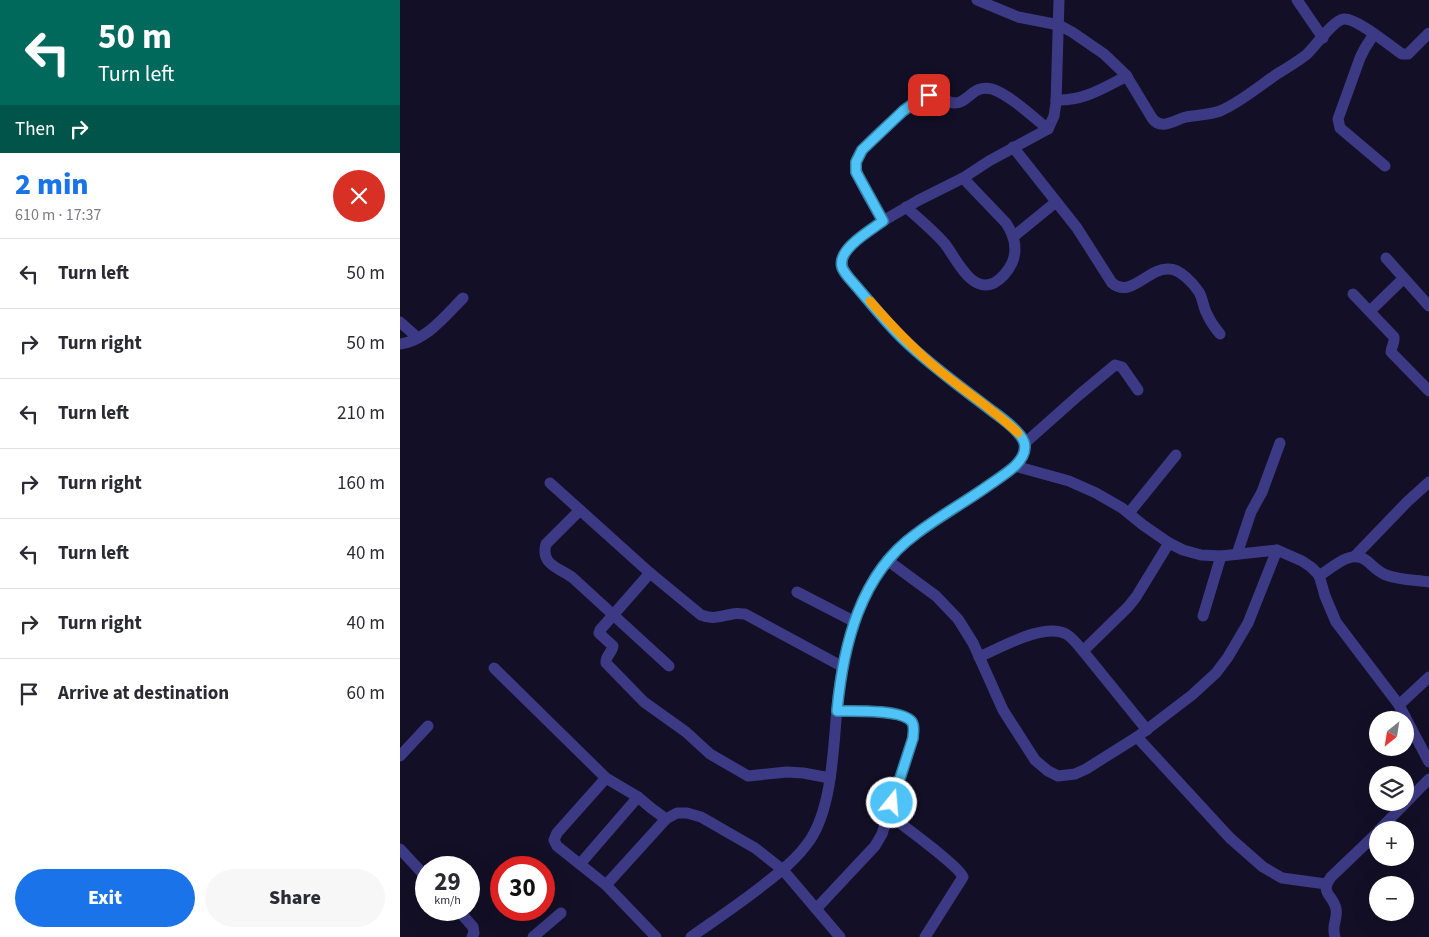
<!DOCTYPE html>
<meta charset="utf-8">
<style>
:root{--surface:#fff;--page:#f7f7f7;--text:#2b2b33;--muted:#7c7c81;--line:#e1e1e2;--accent:#1a73e8}
body{margin:0;font-family:"Source Sans 3",sans-serif;background:var(--page);color:var(--text);height:100vh;display:flex;flex-direction:column;font-size:19px;white-space:nowrap}
*{box-sizing:border-box;margin:0}
p{font-size:16px;color:var(--muted)}
.icon{flex:none;width:28px;height:28px;fill:none;stroke:currentColor;stroke-width:2;stroke-linecap:round;stroke-linejoin:round}
.map{position:relative;flex:1;overflow:hidden}
.drawer{display:flex;flex-direction:column;background:var(--surface);width:400px}
.drawer>*{flex:none}
.top-card{background:#00695c;color:#fff;overflow:hidden}
.needle{width:32px;rotate:210deg}
.fabs{position:absolute;left:969px;top:711px;display:grid;gap:10px}
.fabs a{display:grid;place-items:center;width:45px;height:45px;border-radius:50%;background:var(--surface);box-shadow:0 5px 20px #0002;font-size:25px}
.speed{position:absolute;left:15px;top:856px;display:flex;gap:10px;font-size:25px;font-weight:700;text-align:center}
.speed>*{display:grid;place-content:center;width:65px;height:65px;border-radius:50%;background:var(--surface);box-shadow:0 5px 20px #0002;line-height:1}
.speed small{font-size:12px;font-weight:400}
.speed .limit{border:8px solid #d22;background:#fff;color:#111}
.pin{position:absolute;display:grid;place-items:center;width:42px;height:42px;color:#fff;margin:-21px;border-radius:10px;box-shadow:0 2px 8px #0006}
.me{position:absolute;width:55px;margin:-28px;rotate:17deg;stroke-linejoin:round;filter:drop-shadow(0 0 4px #0008)}
.turn{display:flex;align-items:center;gap:18px;height:105px;padding:0 15px;font-size:22px}
.turn .icon{width:65px;height:65px;stroke-width:2.5}
.turn b{display:block;font-size:35px;line-height:42px}
.then{display:flex;align-items:center;height:48px;padding:0 15px;background:#0003;gap:10px;font-size:19px}
.round{display:grid;place-items:center;flex:none;width:52px;height:52px;border-radius:26px;background:var(--page)}
.head{display:flex;align-items:center;justify-content:space-between;height:85px;padding:0 15px}
h1{font-size:30px;font-weight:800;line-height:38px;color:var(--accent)}
.action{display:flex;gap:10px;margin-top:auto;padding:10px 15px}
.action a{flex:1;height:58px;border-radius:30px;background:var(--accent);color:#fff;font-size:20px;font-weight:800;line-height:58px;text-align:center}
.action a+a{background:var(--page);color:var(--text)}
ul{padding:0;list-style:none}
li{display:flex;align-items:center;gap:15px;height:70px;padding:0 15px;border-top:1px solid var(--line)}
li div{flex:1}
li b{display:block;font-size:19px}
li em{font-style:normal}
main{display:flex;flex:1;min-height:0}
.map>svg:first-child{display:block}
</style>
<main>
<section class="drawer">
<div class="top-card">
<div class="turn"><svg class="icon" aria-label="left" viewBox="0 0 24 24"><path d="M17 20v-9H6M10 6l-5 5 5 5"/></svg><div><b>50 m</b>Turn left</div></div>
<div class="then">Then<svg class="icon" aria-label="right" viewBox="0 0 24 24"><path d="M7 20v-9h11M14 6l5 5-5 5"/></svg></div>
</div>
<div class="head"><div><h1>2 min</h1><p>610 m · 17:37</p></div><a class="round" style="background:#d93025;color:#fff"><svg class="icon" aria-label="close" viewBox="0 0 24 24"><path d="M6 6l12 12M18 6L6 18"/></svg></a></div>
<ul>
<li><svg class="icon" aria-label="left" viewBox="0 0 24 24"><path d="M17 20v-9H6M10 6l-5 5 5 5"/></svg><div><b>Turn left</b></div><em>50 m</em></li>
<li><svg class="icon" aria-label="right" viewBox="0 0 24 24"><path d="M7 20v-9h11M14 6l5 5-5 5"/></svg><div><b>Turn right</b></div><em>50 m</em></li>
<li><svg class="icon" aria-label="left" viewBox="0 0 24 24"><path d="M17 20v-9H6M10 6l-5 5 5 5"/></svg><div><b>Turn left</b></div><em>210 m</em></li>
<li><svg class="icon" aria-label="right" viewBox="0 0 24 24"><path d="M7 20v-9h11M14 6l5 5-5 5"/></svg><div><b>Turn right</b></div><em>160 m</em></li>
<li><svg class="icon" aria-label="left" viewBox="0 0 24 24"><path d="M17 20v-9H6M10 6l-5 5 5 5"/></svg><div><b>Turn left</b></div><em>40 m</em></li>
<li><svg class="icon" aria-label="right" viewBox="0 0 24 24"><path d="M7 20v-9h11M14 6l5 5-5 5"/></svg><div><b>Turn right</b></div><em>40 m</em></li>
<li><svg class="icon" aria-label="arrive" viewBox="0 0 24 24"><path d="M6 21V4h12l-3 4 3 4H6"/></svg><div><b>Arrive at destination</b></div><em>60 m</em></li>
</ul>
<div class="action"><a>Exit</a><a>Share</a></div>
</section>
<div class="map">
<svg width="1029" height="937" viewBox="0 0 1029 937">
<rect width="100%" height="100%" fill="#130f26"/>
<g fill="none" stroke-linecap="round" stroke-linejoin="round">
<!-- minor -->
<g stroke="#3d3a85" stroke-width="11">
<path d="M577 0 618 17 659 25 672 32 704 54 726 75 752 118C761 131 774 120 786 117 798 115 808 115 820 111 838 104 861 85 877 74 887 68 897 62 906 55 915 47 933 20 944 19 957 18 990 46 1002 54H1008L1029 33"/>
<path d="M897 0 923 38"/>
<path d="M974 34 965 48 960 58 938 119 940 128 985 166"/>
<path d="M656 100C684 101 703 88 727 76"/>
<path d="M613 147 677 228 712 283C731 299 749 267 769 269 780 269 793 283 799 292 803 299 803 307 807 314 810 321 815 328 820 334"/>
<path d="M506 207C519 219 534 231 545 244 556 258 571 294 594 283 603 278 608 271 612 263 618 249 614 235 606 223L563 178"/>
<path d="M483 221C476 209 454 175 456 163 456 159 460 153 462 150 471 140 518 95 530 95 539 95 546 103 555 103 568 103 573 84 592 89 610 95 633 117 648 129"/>
<path d="M613 237 656 202"/>
<path d="M986 258 1029 306"/>
<path d="M953 294 994 337C995 343 991 347 991 352L1029 391"/>
<path d="M970 311 1004 278"/>
<path d="M0 322 18 338"/>
<path d="M0 344C27 340 45 316 63 298"/>
<path d="M625 443 679 395 715 365 722 367 738 390"/>
<path d="M615 466 669 481 696 493 722 508 743 525 769 543 783 550 801 555 821 556 877 550 902 561 911 567 919 575 925 596 936 622 999 705 1029 762"/>
<path d="M150 483 250 573 301 615C314 620 319 616 333 614 336 613 341 614 345 614L443 667"/>
<path d="M180 510 146 544C140 565 160 568 173 578L269 666"/>
<path d="M729 513 776 455"/>
<path d="M837 554 851 512 862 492 880 443"/>
<path d="M955 556 1007 502 1029 482"/>
<path d="M487 560 536 596 558 619 573 643 603 710 635 760 648 771 658 776 675 774 686 769 737 737 792 695 816 673 828 657 848 623 877 550"/>
<path d="M250 573 200 630 199 633 201 635 213 646C212 653 205 656 206 663L244 702 286 732 310 754 348 776 387 772 403 773 430 778"/>
<path d="M919 576C932 568 952 548 967 561 973 566 978 572 986 575 999 580 1015 580 1029 582"/>
<path d="M397 592 455 622"/>
<path d="M803 616 821 556"/>
<path d="M683 651 728 607 736 597 769 543"/>
<path d="M579 657C600 648 644 622 666 634 673 638 678 645 683 651L747 730"/>
<path d="M94 668 206 778 238 797 251 808 266 819"/>
<path d="M999 705 1029 677"/>
<path d="M737 737 830 838 863 867 882 878 926 884"/>
<path d="M0 756 28 726"/>
<path d="M206 778 157 833 154 840 157 846 206 885 256 937"/>
<path d="M488 814C502 825 558 865 563 877L525 937"/>
<path d="M979 830 1029 779"/>
<path d="M0 849 26 877"/>
<path d="M180 864 238 797"/>
<path d="M206 885 266 819 277 813H287L301 817 355 848 383 870 440 937"/>
<path d="M416 909 475 846 482 834 513 738C513 733 515 727 512 722 503 709 452 711 437 711"/>
<path d="M58 910 73 927 74 933 72 937"/>
<path d="M133 937 161 913"/>
<path d="M291 937C315 920 339 904 362 886 380 872 397 859 410 840 435 802 433 735 439 690 444 652 455 611 475 577 485 561 498 548 513 536 536 518 562 503 586 487 598 479 612 471 621 459 624 455 626 448 625 443 621 430 588 407 576 398 552 380 527 362 505 340 485 321 467 299 449 278L443 268 442 259 445 253 449 247 460 238 483 221 519 200 563 178 589 161 648 129 654 116 656 103 659 0"/>
<path d="M935 937C931 924 938 920 936 909 933 894 919 894 931 877L978 832"/>
</g>
</g>
<g fill="none" stroke-linecap="round" stroke-linejoin="round">
<!-- route casing -->
<g stroke="#337fa1" stroke-width="12">
<path id="route" d="M492 803 513 738C513 733 515 727 512 722 503 709 452 711 437 711 443 646 460 574 516 534 537 518 560 505 582 490 593 482 605 475 615 466 621 460 627 451 624 442 620 431 602 418 592 411 562 388 531 366 504 340 484 321 467 298 449 278 447 275 443 271 442 267 437 249 471 230 483 221L456 172V162L462 150 503 111 524 96 529 95"/>
</g>
<!-- route -->
<use href="#route" stroke="#4fc3f7" stroke-width="9"/>
<!-- slow -->
<path stroke="#f59e0b" stroke-width="9" d="M470 301C492 326 514 350 540 371 566 392 594 410 618 433"/>
</g>
</svg>
<div class="fabs">
<a><svg class="needle" viewBox="-14 -14 28 28"><path d="M0-13l5 13h-10z" fill="#e53935"/><path d="M0 13l5-13h-10z" fill="#7c7c81"/></svg></a>
<a><svg class="icon" aria-label="layers" viewBox="0 0 24 24"><path d="M12 4l9 5-9 5-9-5zM3 14l9 5 9-5"/></svg></a>
<a>+</a>
<a>−</a>
</div>
<div class="speed"><div>29<small>km/h</small></div><div class="limit">30</div></div>
<div class="pin" style="left:529px;top:95px;background:#d93025"><svg class="icon" aria-label="arrive" viewBox="0 0 24 24"><path d="M6 21V4h12l-3 4 3 4H6"/></svg></div>
<svg class="me" style="left:492px;top:803px" viewBox="-20 -20 40 40"><circle r="17" fill="#4fc3f7" stroke="#fff" stroke-width="3"/><path d="M0-11L8 9 0 5-8 9z" fill="#fff"/></svg>
</div>
</main>
